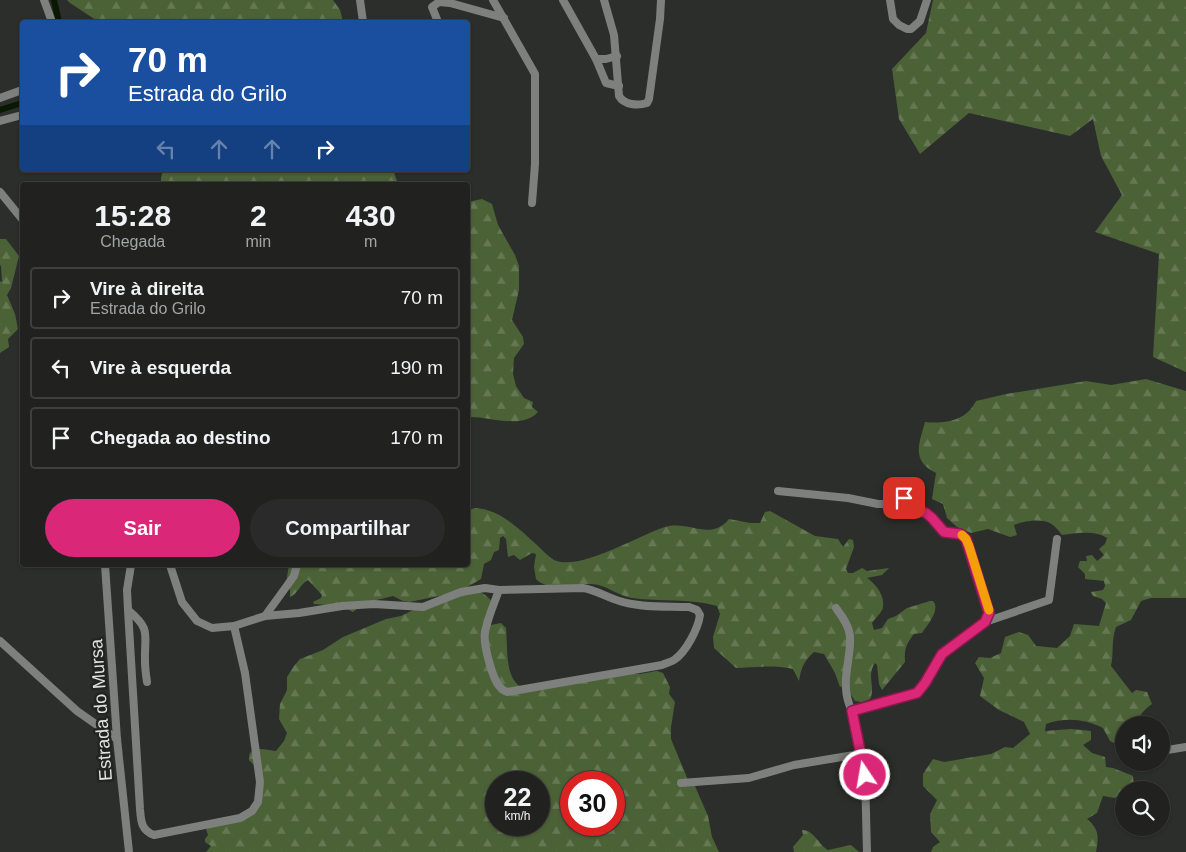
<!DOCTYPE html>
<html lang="pt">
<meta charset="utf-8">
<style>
:root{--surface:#212220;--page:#292a29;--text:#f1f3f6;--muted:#a2a4a5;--line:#3e3f3e;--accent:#db2777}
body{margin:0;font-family:Arial,sans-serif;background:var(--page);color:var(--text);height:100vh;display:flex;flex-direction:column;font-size:19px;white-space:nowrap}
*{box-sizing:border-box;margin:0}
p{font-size:16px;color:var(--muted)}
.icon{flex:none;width:28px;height:28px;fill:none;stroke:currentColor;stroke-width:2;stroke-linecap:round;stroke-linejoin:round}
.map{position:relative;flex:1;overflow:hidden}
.details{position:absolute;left:20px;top:182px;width:450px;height:385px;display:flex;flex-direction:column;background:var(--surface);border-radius:5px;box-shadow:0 1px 4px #0004,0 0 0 1px var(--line)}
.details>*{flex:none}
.top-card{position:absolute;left:20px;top:20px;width:450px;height:152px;border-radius:5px;box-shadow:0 1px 4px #0004,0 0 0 1px var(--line);background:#1a4fa0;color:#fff;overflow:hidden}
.fabs{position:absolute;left:1115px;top:716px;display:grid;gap:10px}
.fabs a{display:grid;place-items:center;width:55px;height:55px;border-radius:50%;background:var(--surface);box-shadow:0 1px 4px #0004,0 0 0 1px var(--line);font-size:25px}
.speed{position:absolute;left:485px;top:771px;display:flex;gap:10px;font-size:25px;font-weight:700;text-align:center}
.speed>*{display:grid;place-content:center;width:65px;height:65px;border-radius:50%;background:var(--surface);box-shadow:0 1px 4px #0004,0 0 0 1px var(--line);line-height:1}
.speed small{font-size:12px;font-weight:400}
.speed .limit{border:8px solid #d22;background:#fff;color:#111}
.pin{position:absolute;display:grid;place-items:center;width:42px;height:42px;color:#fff;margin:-21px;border-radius:10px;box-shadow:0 2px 8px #0006}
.me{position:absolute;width:55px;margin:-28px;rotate:348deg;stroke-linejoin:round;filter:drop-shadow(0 0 4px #0008)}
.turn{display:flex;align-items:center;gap:18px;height:105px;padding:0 25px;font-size:22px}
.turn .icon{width:65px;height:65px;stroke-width:2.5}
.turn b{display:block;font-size:35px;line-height:42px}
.lanes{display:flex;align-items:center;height:48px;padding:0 25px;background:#0003;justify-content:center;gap:25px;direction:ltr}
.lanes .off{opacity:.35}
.eta{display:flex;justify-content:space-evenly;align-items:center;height:85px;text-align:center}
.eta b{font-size:30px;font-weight:800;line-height:35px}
.action{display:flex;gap:10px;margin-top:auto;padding:10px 25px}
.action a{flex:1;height:58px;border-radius:30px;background:var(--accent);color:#fff;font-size:20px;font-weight:800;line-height:58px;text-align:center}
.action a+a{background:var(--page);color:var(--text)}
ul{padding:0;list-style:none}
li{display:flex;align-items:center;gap:15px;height:62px;margin:0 10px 8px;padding:0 15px;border:2px solid var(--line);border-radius:5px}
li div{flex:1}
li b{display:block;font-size:19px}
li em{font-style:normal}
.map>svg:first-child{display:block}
</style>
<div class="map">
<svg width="1186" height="852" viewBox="0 0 1186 852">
<defs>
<pattern id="forest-firs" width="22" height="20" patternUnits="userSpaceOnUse" patternTransform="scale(1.25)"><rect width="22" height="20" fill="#4b6237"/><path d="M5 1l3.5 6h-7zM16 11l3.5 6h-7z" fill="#657854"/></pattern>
</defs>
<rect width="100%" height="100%" fill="#2c2e2b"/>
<!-- forest -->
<g fill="url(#forest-firs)" fill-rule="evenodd">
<path d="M67 0H333L340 10 343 22H99L70 3Z"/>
<path d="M933 0H1186V372L1153 357 1159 254 1095 232 1122 195 1101 156 1093 119 1070 136 969 113 920 154 899 119 892 69 926 33Z"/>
<path d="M163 170H394L395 176 399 185H161V178Z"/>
<path d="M482 199 492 204 498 225 515 255 519 266V290L512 320 523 337 524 344 514 358 513 374 516 386 524 398 533 402 532 407 538 412C522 430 489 416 468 417V202Z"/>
<path d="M0 239H6L19 256 11 288 7 295 15 314 18 329 8 339 9 347 0 353V281L2 282 1 266 0 265Z"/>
<path d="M1146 379 1186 391V598H1151L1141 601 1131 620 1116 627C1111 640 1114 653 1111 666L1132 693 1136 690 1147 692 1152 704C1144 710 1138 715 1139 725H1124V737L1114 743 1110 741 1103 728C1085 719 1066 717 1046 724L1045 731 1071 729 1091 731V740L1083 745 1092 753 1105 757 1106 767 1113 768 1133 776 1134 787 1129 790H1124V793L1115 798 1103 796 1097 813 1087 819C1099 829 1099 837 1096 852H931L933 847 940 842 931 832 930 814 937 800 923 786V774L933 759 944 762 991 754 1005 747 1013 748 1030 734 1024 722 999 710 980 696 984 678 975 663 979 657 990 658 1001 653 1005 637 1019 632 1028 635 1036 646 1057 648 1070 636 1074 624 1099 626 1106 603 1102 599 1093 596 1091 592 1103 590 1105 586 1104 581 1085 579V574L1078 567 1080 561H1087L1086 556 1092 555 1097 561 1104 555 1099 549 1105 544 1107 538C1096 530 1075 533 1062 535 1059 531 1054 525 1050 523 1041 518 1022 521 1014 525L1017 535 1010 537 988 529 971 533 957 527 947 518 943 504 932 499 936 473C911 461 919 444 925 422 945 424 966 421 976 401L1006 394 1086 381 1111 385Z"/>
<path d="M476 508C501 510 519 529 537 545 542 550 548 556 554 560 579 572 639 535 665 527 690 520 710 542 729 519L750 523H760L765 512 770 511 815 536 838 539 843 547 849 539 853 540 854 547 846 569 848 573H853L862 568 867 571 889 568 882 575 867 578C876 584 887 598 882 610 880 614 875 619 872 623L874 630 882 628 888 619 896 616 907 608 930 601H933C941 610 927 625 922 633L914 634C906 644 904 650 905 662L882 690 879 684 877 665 875 663C866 675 876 688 870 699L862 702 855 701 845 685 840 687 835 673 824 654 814 652C804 661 801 668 799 681L793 669C774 665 755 667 736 668L714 648 713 637 720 614 717 606C690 598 660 602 632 598 618 596 607 585 592 584 576 583 548 592 536 579L534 567 536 554 532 553 520 560 514 555 508 557 506 539 503 536 500 538 499 550 494 552 491 560 484 564 481 579 462 590C476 591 483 590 492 602L490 623 491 625 501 623 506 628C508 646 504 677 521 687L625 673 640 674 657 671 663 673 670 687 669 694 675 702 671 727V739L688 780 694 784 708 816 712 837 719 852H206L211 846 205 842V839L208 835 206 829 211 825 250 811 259 802 255 766 249 760C248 744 265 750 276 751L284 741 287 733 279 719 280 704 287 690V677L294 666 300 659 323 650 343 637 386 619 401 616 444 595 409 602 403 601 393 596 364 603 353 612 342 606 314 604 313 602 321 598 322 595 308 580C300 584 298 594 290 597V590L286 583 289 565H468V510ZM496 782H539V825H496ZM571 782H614V825H571Z"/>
<path d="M802 830C814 830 818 844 828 850L851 845 859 852H794L793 847 803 835Z"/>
</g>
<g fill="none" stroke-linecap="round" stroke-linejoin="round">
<!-- canal -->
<g stroke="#091800" stroke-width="6">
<path d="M54 0 59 22"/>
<path d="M0 110 22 103"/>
</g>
<!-- street -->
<g stroke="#7e807d" stroke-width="8">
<path d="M44 0 52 22"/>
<path d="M360 0 363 22"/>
<path d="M493 0 535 74V164L532 203"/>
<path d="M563 0 596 59H606L617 56"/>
<path d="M604 0 614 35 619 96C624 105 638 106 647 103L649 99 660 19 661 0"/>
<path d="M890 0 893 19 899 25 907 29H911L920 21 927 0"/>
<path d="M438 22 432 7 439 2 450 3 504 18"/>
<path d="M596 59 606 83 619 86"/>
<path d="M0 98 22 90"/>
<path d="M0 121 22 115"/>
<path d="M0 192 22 219"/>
<path d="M778 491 848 498 878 504H889L904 498 916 510 926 513 932 518 944 531 960 535 966 539 988 608 989 613 985 622 942 654 925 683 917 693 852 711 865 775 867 852"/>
<path d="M105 565 117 739 129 852"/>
<path d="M131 565 127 590 128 610C152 630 144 634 145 662 145 668 146 675 147 682"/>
<path d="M170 565 182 602 197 621 212 628 234 626 265 616 299 613 342 606 374 604 423 607 461 592 485 588 499 590 583 588C597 590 609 599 623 602 644 608 668 606 689 607L697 610 700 615C698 629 686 652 674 660 671 662 666 663 662 665L507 692C505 691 502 690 501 688 492 680 483 643 485 632 488 617 494 604 499 590"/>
<path d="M836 608C841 615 847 623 849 631 852 641 849 652 848 662 845 680 844 695 852 711"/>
<path d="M128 610 140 809C141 821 141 830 154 835L240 818 252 811 258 802 260 782 245 673 234 626"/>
<path d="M265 616 294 576 297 565"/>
<path d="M985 622 1049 600 1057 539"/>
<path d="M0 641 77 711 117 739"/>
<path d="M1161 751 1186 747"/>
<path d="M681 783 749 778 794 765 860 754"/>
</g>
</g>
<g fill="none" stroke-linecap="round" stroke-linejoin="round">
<!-- route casing -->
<g stroke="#8e194d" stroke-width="12">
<path id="route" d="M865 775 852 711 917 693 925 683 942 654 985 622 989 613 966 539 960 534 944 532 932 518 926 513 916 510 904 498"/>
</g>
<!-- route -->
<use href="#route" stroke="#db2777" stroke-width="9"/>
<!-- slow -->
<path stroke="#f59e0b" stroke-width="9" d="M962 535 966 539 969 546 989 610"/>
</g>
<g text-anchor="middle" stroke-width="5" stroke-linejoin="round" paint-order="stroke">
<!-- street labels -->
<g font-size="18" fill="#e1e2e0" stroke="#222421">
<text transform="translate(101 710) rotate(-94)" y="6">Estrada do Mursa</text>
</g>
</g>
</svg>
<div class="fabs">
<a><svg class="icon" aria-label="sound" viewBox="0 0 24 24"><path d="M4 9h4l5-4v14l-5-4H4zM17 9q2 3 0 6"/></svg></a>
<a><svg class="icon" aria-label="search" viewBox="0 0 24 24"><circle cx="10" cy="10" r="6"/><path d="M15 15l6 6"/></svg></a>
</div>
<div class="speed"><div>22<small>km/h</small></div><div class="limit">30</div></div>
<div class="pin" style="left:904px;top:498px;background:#d93025"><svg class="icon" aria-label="arrive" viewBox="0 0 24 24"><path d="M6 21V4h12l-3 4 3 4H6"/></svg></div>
<svg class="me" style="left:865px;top:775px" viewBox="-20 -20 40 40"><circle r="17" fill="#db2777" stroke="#fff" stroke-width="3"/><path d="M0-11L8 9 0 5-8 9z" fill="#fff"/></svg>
<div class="top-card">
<div class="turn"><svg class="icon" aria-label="right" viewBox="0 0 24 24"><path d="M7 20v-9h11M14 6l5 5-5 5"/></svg><div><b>70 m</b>Estrada do Grilo</div></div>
<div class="lanes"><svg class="icon off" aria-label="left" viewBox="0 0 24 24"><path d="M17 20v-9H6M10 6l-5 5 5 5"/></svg><svg class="icon off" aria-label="ahead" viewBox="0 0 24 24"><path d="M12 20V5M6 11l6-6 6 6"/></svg><svg class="icon off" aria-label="ahead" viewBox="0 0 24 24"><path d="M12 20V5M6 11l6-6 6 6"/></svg><svg class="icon" aria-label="right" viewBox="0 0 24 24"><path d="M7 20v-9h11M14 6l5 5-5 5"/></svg></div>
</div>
<section class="details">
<div class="eta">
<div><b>15:28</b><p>Chegada</p></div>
<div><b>2</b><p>min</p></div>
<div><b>430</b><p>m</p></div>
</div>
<ul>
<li><svg class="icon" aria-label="right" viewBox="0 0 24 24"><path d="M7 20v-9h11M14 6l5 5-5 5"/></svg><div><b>Vire à direita</b><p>Estrada do Grilo</p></div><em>70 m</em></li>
<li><svg class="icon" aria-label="left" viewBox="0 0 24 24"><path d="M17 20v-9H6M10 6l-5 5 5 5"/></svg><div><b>Vire à esquerda</b></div><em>190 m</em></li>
<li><svg class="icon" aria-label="arrive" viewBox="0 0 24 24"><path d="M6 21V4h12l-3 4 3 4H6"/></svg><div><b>Chegada ao destino</b></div><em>170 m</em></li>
</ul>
<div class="action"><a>Sair</a><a>Compartilhar</a></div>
</section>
</div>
